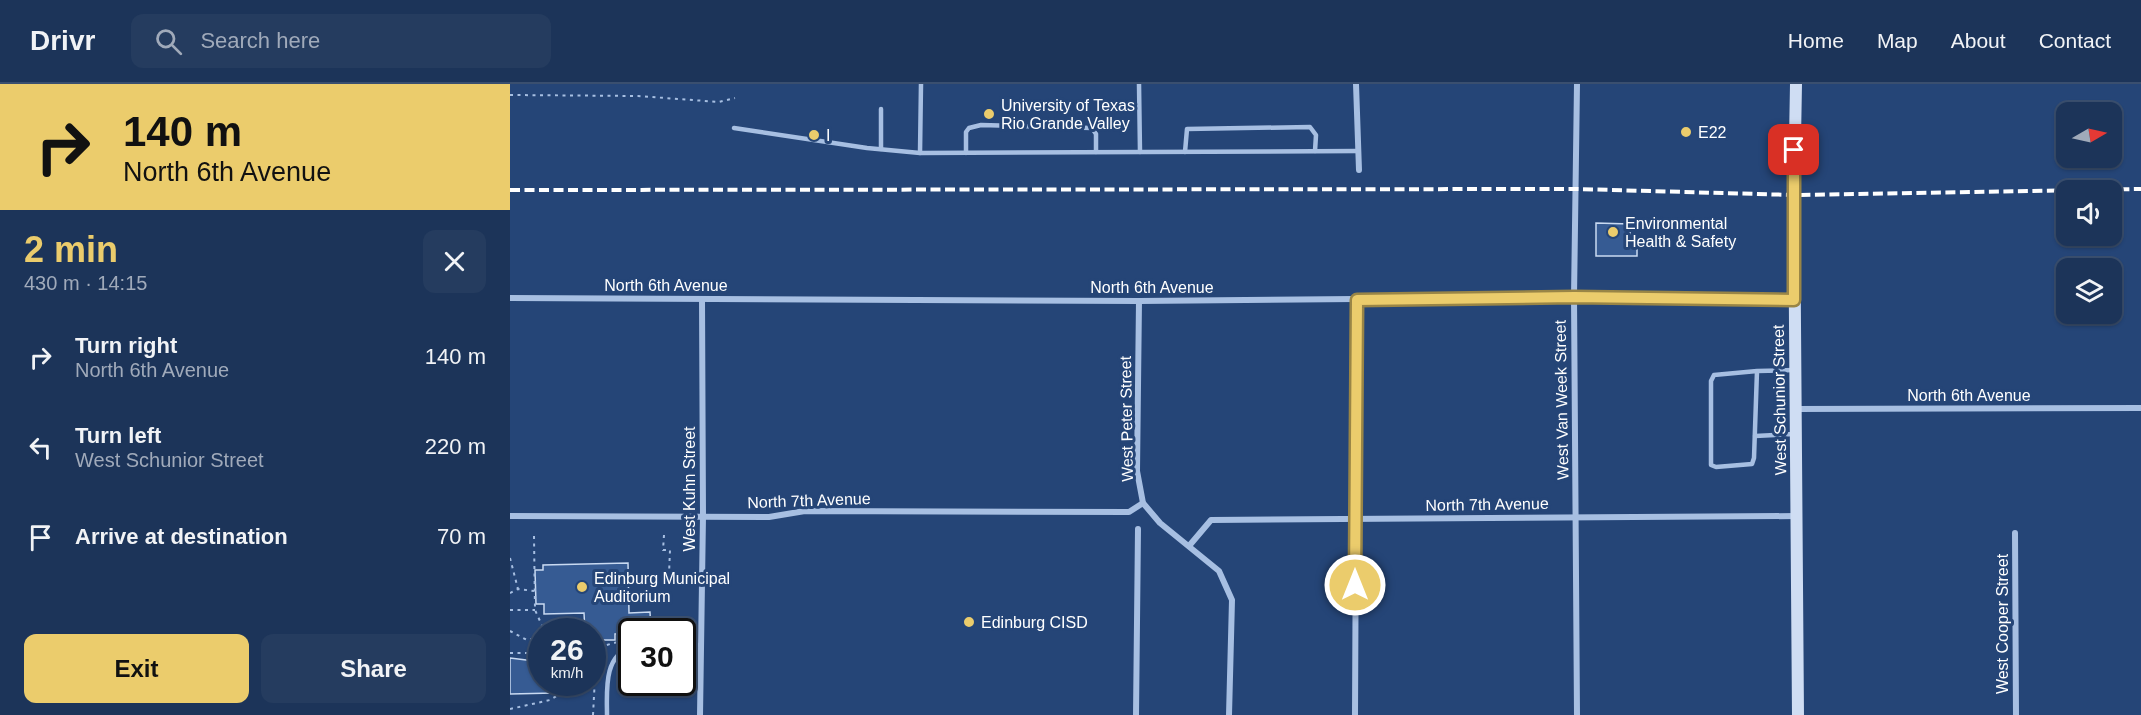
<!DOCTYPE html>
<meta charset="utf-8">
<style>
:root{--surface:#1c3459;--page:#253c5f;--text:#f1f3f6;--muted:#a0aaba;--line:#3a4f6f;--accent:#ebcc6c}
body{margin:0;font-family:Arial,sans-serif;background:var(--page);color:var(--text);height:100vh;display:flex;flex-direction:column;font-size:22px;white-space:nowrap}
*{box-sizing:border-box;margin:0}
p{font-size:20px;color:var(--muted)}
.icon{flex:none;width:33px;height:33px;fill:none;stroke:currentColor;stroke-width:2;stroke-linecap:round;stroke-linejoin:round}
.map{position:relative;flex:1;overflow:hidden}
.drawer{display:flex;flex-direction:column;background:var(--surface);width:510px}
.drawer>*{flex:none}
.top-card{background:#ebcc6c;color:#111;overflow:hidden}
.needle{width:39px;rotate:81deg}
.controls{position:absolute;left:1546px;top:18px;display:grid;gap:12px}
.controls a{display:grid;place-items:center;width:66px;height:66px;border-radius:12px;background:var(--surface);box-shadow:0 2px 4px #0004,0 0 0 2px var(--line);font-size:30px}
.speed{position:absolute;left:18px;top:534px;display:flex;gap:12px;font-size:30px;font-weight:700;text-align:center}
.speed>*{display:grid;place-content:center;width:78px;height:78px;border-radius:50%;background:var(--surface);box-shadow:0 2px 4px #0004,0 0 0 2px var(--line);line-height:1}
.speed small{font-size:15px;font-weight:400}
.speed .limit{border:3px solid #111;border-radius:9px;background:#fff;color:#111}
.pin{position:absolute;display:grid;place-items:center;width:51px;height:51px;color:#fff;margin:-26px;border-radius:12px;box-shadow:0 3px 9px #0006}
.me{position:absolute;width:66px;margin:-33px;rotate:0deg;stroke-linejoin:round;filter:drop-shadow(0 0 4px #0008)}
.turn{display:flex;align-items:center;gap:21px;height:126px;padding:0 24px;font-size:27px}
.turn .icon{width:78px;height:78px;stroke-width:2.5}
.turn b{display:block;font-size:42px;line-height:51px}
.round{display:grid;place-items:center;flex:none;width:63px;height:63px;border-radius:12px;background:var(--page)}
.head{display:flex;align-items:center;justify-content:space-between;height:102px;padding:0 24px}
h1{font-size:36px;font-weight:700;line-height:45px;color:var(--accent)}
.button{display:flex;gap:12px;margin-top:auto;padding:12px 24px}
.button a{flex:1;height:69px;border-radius:12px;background:var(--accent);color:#111;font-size:24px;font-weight:700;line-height:69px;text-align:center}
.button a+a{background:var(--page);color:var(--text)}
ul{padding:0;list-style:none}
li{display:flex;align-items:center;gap:18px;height:90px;padding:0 24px}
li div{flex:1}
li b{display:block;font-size:22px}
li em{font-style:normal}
header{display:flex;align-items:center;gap:36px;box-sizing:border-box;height:84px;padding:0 30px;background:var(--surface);border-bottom:2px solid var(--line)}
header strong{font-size:28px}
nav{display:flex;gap:33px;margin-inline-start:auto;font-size:21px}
.search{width:420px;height:54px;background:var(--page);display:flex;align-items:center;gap:15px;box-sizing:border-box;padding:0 21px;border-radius:12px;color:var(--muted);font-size:22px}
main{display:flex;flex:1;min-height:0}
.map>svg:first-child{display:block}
</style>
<header>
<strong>Drivr</strong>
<div class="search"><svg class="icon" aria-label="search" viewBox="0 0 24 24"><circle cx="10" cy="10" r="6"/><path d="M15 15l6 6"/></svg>Search here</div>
<nav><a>Home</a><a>Map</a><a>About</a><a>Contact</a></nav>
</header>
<main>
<section class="drawer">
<div class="top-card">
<div class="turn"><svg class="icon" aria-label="right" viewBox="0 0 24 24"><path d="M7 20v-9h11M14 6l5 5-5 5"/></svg><div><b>140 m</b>North 6th Avenue</div></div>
</div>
<div class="head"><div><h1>2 min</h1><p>430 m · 14:15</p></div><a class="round"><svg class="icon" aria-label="close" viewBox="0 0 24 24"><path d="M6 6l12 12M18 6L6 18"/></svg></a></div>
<ul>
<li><svg class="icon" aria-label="right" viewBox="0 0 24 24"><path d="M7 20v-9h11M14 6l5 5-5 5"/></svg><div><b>Turn right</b><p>North 6th Avenue</p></div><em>140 m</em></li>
<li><svg class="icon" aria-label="left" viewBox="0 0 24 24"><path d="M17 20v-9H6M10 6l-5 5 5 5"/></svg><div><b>Turn left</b><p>West Schunior Street</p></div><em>220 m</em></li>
<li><svg class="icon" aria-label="arrive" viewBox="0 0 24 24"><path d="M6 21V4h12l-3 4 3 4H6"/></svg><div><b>Arrive at destination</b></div><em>70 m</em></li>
</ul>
<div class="button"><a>Exit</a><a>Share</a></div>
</section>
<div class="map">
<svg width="1631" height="631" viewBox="0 0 1631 631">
<rect width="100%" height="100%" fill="#254577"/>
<!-- building -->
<g fill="#365b93" stroke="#c9daf2" stroke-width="1.5">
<path d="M1086 139 1120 140V156L1127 157V172H1086Z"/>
<path d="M118 479 119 529 140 528 141 548 105 550V556H82V548H75L74 529 34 530V520H26L25 486H33V481Z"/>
<path d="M0 574 32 578V598H47L44 609 0 610Z"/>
</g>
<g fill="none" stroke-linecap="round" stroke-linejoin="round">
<!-- path -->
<g stroke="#a7bfe2" stroke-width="2" stroke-dasharray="3 4.5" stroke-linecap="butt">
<path d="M0 11 128 12 209 18 225 14"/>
<path d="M154 451 153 466H160L159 490 155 499H177"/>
<path d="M24 452 25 526 35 548"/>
<path d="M0 474 8 505"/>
<path d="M0 509 8 505 24 507"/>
<path d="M0 526H25"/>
<path d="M0 547 17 556 32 553"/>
<path d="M172 551H175"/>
<path d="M82 558 97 559"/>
<path d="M0 569H32"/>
<path d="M0 625 40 616 48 611 51 598"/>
<path d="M83 631 86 574 93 562 122 554"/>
</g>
<!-- service -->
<g stroke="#a7bfe2" stroke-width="4.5">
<path d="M411 0 410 69 848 67"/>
<path d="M629 0 630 68"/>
<path d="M224 44 357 64 410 69"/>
<path d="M371 65V25"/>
<path d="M675 68 677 45 800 43 806 51 805 67"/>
<path d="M456 69V48L459 44 471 41 582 44 586 50V68"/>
<path d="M1247 287 1204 291 1201 297V381L1206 383 1242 380 1244 374 1247 287 1284 286"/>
<path d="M1245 352 1284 350"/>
<path d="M172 562 190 561"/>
<path d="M97 631C97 608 93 570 122 564"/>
</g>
<!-- minor -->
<g stroke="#a7bfe2" stroke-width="6">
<path d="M846 0 849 86"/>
<path d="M0 214 629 217 1064 213 1284 215"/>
<path d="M629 217 627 387 633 419 650 439 709 487 722 516 719 631"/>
<path d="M1286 325 1631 324"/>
<path d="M0 432 259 433 295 427 619 428 633 419"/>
<path d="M1505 449 1506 631"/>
<path d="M679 462 701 436 1287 432"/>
<path d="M190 631 193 432 192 215"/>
<path d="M626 631 628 445"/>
<path d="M845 631 847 216"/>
<path d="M1067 631 1064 213 1067 0"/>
</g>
<!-- secondary -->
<path stroke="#cfddf3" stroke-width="12" d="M1286 0 1284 111 1288 631"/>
<!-- rail -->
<path stroke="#fff" stroke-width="4" stroke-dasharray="10 4.5" stroke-linecap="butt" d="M0 106 1066 105 1284 111 1631 105"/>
</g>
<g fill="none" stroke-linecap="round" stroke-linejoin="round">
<!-- route casing -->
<g stroke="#998546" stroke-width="15">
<path id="route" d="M845 501 847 216 1064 213 1284 216V66"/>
</g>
<!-- route -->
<use href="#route" stroke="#ebcc6c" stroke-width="10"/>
</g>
<!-- markers -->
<g fill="#ebcc6c" stroke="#254577" stroke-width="2">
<circle cx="479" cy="30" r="6"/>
<circle cx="1176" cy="48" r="6"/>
<circle cx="304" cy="51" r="6"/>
<circle cx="1103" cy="148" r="6"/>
<circle cx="72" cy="503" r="6"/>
<circle cx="459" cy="538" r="6"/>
</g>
<g text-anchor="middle" stroke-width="6" stroke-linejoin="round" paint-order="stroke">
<!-- poi labels -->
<g font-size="16" fill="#fff" stroke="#254577" text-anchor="start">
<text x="491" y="27">University of Texas<tspan x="491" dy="18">Rio Grande Valley</tspan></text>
<text x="1188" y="54">E22</text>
<text x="316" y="57">I</text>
<text x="1115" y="145">Environmental<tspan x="1115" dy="18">Health &amp; Safety</tspan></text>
<text x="84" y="500">Edinburg Municipal<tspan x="84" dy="18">Auditorium</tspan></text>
<text x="471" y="544">Edinburg CISD</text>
</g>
<!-- street labels -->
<g font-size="16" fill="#fff" stroke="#254577">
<text x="156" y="207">North 6th Avenue</text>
<text x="642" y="209">North 6th Avenue</text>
<text x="1459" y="317">North 6th Avenue</text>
<text transform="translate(1051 316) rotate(-91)" y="6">West Van Week Street</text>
<text transform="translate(1269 316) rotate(-91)" y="6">West Schunior Street</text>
<text transform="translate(616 335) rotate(-91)" y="6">West Peter Street</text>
<text transform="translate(179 405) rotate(-90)" y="6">West Kuhn Street</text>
<text transform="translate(299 416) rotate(-2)" y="6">North 7th Avenue</text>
<text transform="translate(977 420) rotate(-1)" y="6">North 7th Avenue</text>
<text transform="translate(1492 540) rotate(-90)" y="6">West Cooper Street</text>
</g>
</g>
</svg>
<div class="controls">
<a><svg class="needle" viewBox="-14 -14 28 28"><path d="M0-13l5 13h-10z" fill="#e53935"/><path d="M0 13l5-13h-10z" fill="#a0aaba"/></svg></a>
<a><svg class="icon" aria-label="sound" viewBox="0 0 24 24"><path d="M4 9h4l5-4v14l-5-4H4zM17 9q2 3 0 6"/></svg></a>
<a><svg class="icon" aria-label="layers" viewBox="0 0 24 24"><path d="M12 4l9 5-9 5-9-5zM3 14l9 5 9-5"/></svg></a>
</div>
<div class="speed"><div>26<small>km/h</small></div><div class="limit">30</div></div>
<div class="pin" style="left:1284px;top:66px;background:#d93025"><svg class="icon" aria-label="arrive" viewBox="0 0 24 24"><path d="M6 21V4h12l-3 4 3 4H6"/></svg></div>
<svg class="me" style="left:845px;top:501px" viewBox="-20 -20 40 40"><circle r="17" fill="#ebcc6c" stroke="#fff" stroke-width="3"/><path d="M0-11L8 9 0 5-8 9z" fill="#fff"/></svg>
</div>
</main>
